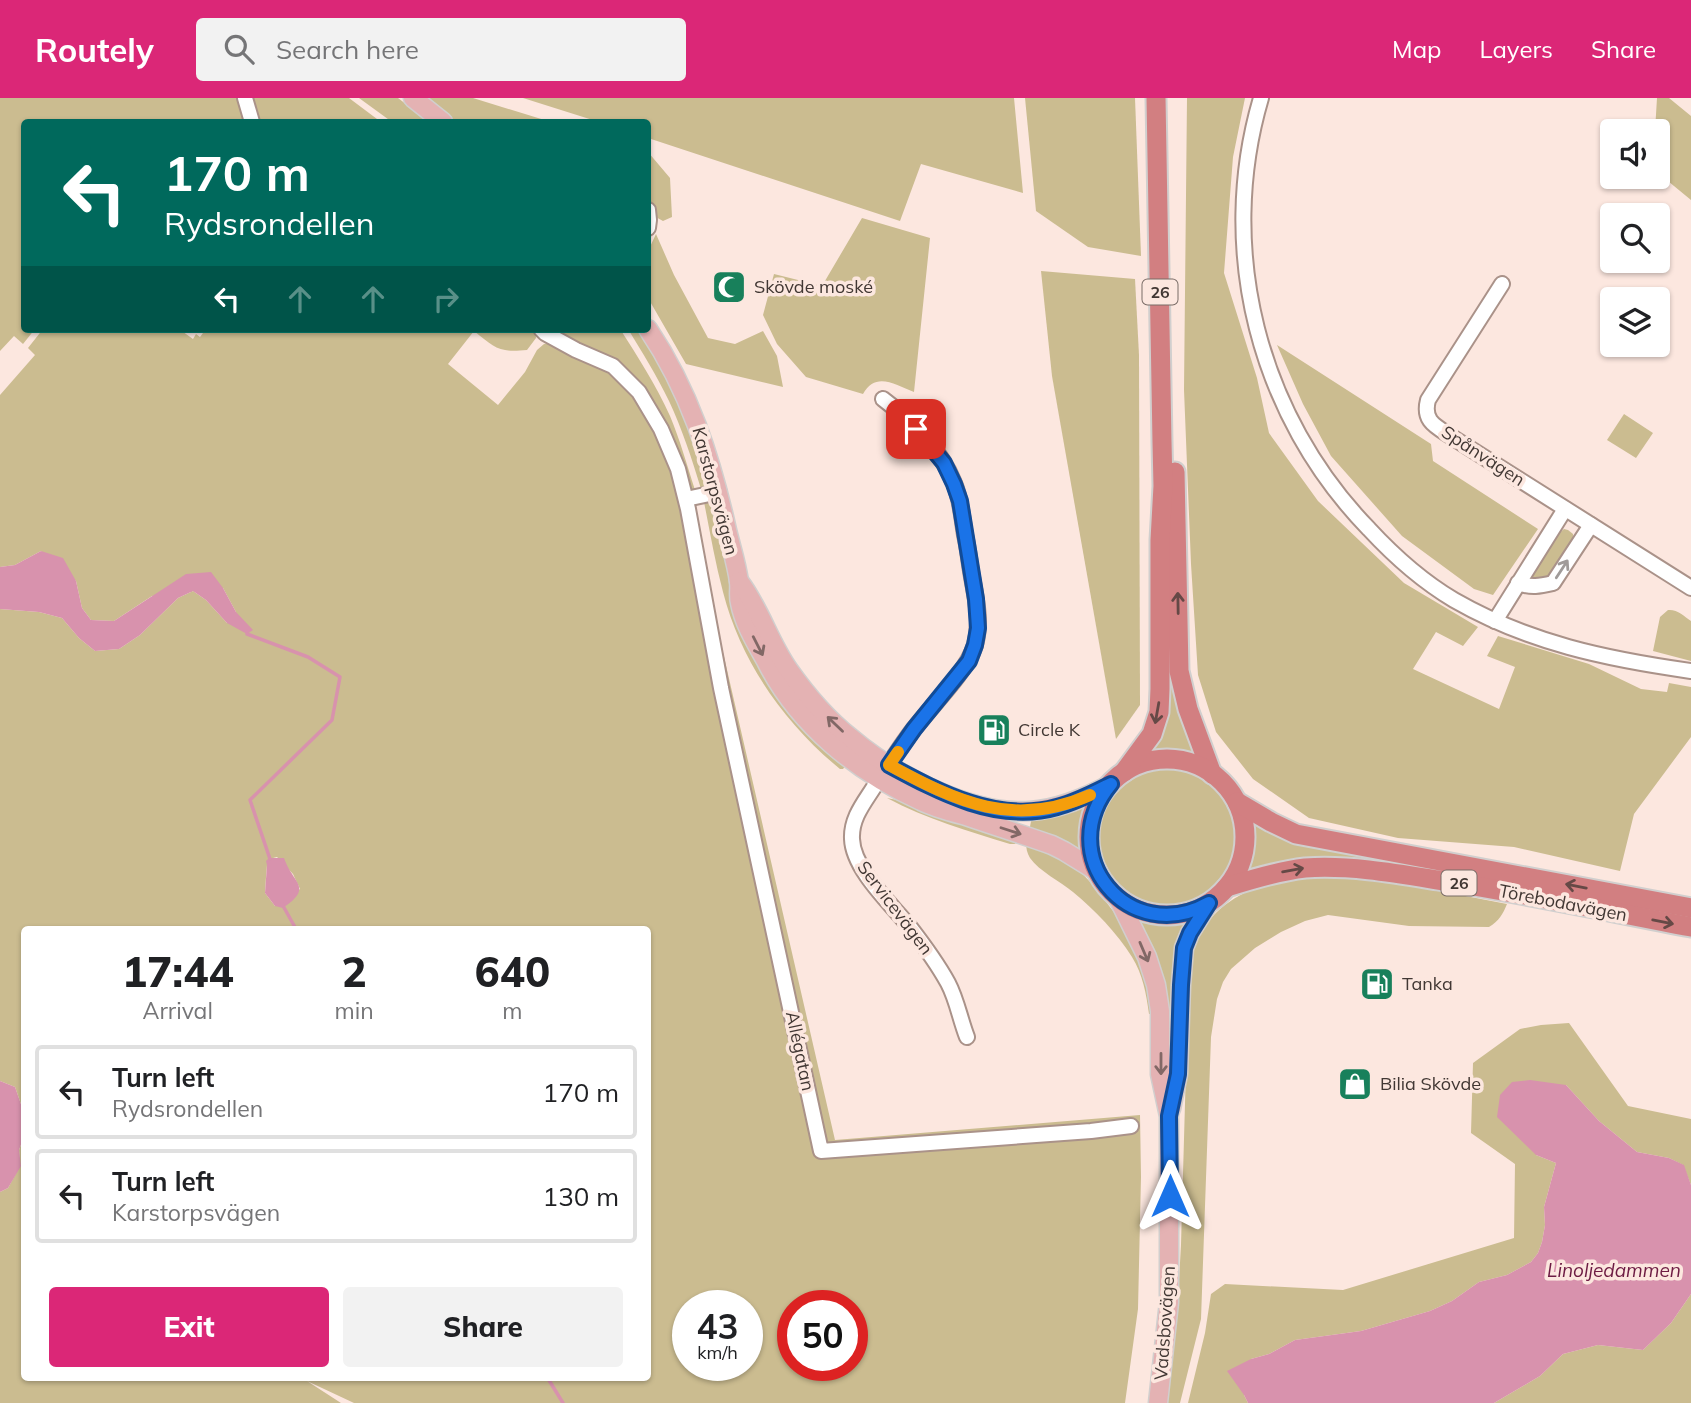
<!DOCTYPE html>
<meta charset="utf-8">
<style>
:root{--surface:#fff;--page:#f2f2f2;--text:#202124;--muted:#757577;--line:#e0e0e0;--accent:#db2777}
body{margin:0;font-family:Mulish,sans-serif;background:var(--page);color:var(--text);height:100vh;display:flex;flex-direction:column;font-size:26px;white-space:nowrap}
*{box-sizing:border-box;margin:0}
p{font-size:23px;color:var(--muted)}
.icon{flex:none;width:38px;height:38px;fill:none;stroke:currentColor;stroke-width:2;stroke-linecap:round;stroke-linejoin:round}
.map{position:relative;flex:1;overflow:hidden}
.panel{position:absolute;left:21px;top:828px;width:630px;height:455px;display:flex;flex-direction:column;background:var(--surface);border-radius:7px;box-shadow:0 2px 5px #0004}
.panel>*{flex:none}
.guide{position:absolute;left:21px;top:21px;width:630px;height:214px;border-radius:7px;box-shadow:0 2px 5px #0004;background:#00695c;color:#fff;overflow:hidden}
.controls{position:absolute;left:1600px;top:21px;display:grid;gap:14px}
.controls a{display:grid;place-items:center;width:70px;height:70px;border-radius:7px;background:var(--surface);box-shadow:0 2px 5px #0004;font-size:35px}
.speed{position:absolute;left:672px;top:1192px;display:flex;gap:14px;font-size:35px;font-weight:700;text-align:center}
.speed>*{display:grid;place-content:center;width:91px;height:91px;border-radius:50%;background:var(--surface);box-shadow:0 2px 5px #0004;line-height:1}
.speed small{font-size:18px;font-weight:400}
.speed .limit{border:10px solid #d22;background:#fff;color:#111}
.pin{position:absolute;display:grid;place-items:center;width:60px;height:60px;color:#fff;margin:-30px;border-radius:14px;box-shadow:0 4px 10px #0006}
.me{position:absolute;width:77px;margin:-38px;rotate:0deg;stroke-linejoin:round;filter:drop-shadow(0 0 5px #0008)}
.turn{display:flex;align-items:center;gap:24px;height:147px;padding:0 28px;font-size:32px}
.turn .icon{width:91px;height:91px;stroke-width:2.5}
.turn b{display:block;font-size:49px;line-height:60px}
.lanes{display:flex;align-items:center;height:66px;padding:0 28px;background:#0003;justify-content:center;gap:35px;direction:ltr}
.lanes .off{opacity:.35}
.eta{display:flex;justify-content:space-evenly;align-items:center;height:119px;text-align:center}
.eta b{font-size:42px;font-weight:800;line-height:49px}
.action{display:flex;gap:14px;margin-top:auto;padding:14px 28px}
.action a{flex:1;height:80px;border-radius:7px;background:var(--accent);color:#fff;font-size:28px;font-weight:800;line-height:80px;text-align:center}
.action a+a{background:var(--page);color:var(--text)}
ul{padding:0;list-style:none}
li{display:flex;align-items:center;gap:21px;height:94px;margin:0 14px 10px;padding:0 14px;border:4px solid var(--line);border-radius:7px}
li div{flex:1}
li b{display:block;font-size:26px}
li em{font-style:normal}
header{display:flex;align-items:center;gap:42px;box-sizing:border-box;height:98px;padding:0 35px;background:var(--accent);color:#fff}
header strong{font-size:33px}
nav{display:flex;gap:38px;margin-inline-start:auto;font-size:24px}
.search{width:490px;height:63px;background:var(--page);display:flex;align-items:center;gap:18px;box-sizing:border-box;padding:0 24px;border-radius:7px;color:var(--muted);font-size:26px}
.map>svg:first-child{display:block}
</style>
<header>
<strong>Routely</strong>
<div class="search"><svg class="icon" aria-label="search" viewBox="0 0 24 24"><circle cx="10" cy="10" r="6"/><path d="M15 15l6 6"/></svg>Search here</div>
<nav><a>Map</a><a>Layers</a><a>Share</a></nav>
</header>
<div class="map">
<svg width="1691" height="1305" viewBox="0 0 1691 1305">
<rect width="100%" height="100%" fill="#fce7df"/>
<!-- green -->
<g fill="#cbbc90" fill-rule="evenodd">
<path d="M0 0H349L381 24H24V231H35L23 246 14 238 0 253Z"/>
<path d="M359 0H398L429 24H392Z"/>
<path d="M424 0H473L551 24H453Z"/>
<path d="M523 0H1014L1023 95 921 66 900 123 648 40V24H599Z"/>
<path d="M1025 0H1135L1141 158 1088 149 1036 113Z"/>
<path d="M1187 0H1245L1233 59 1224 175 1257 280 1269 335 1318 403 1404 485 1478 529 1463 548 1436 534 1413 571 1499 611 1515 569 1487 558 1498 538 1589 566 1641 591 1667 594 1669 585 1691 589V639L1634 716 1620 773 1514 749 1398 740 1309 720 1253 681 1216 634 1198 577 1191 466 1184 292Z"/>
<path d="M1657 0H1669L1691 18V102L1657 74V33H1655Z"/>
<path d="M648 54 670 80 672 119 663 123 654 118 653 109 648 98Z"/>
<path d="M862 120 930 140 914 294C895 287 876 273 863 296L806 279 777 246 763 217 774 176 822 188Z"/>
<path d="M656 136 674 177 708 240 735 246 763 233 777 258 783 289 686 266 648 200V153Z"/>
<path d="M1041 173 1135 181 1139 257 1140 607 1116 641 1052 278Z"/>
<path d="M43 231H179L193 241 196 236 200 239 206 231H535L536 240 527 252C499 255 495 250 474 233L448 266 498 307 525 274 537 252 544 246 550 245 609 269 631 291 651 324 668 359 679 397 711 552 722 550 835 1042 1140 1017 1141 1079 1138 1211 1125 1305H354L307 1283 341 1305H0V1094L8 1090 20 1068 19 1052 24 1038V1279H648V831H24V1015L15 989 0 983V511L39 514 62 520 79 540 95 553 119 551 140 537 178 500 193 493 206 502 227 525 236 514 223 490 152 498 114 523 91 522 82 510 76 483 41 453 15 467 0 469V297L35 257 28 250ZM277 759 293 776 300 791 275 808 265 795 266 779 267 767 273 760ZM688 1208H747V1267H688ZM793 1208H852V1267H793Z"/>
<path d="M547 231H620C638 259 656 287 670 318 680 342 687 367 695 392L690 390 643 295Z"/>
<path d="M628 231H638L640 234 665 277 684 314 707 381 706 387 701 391C692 361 682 331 669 303 657 278 642 254 628 231Z"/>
<path d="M1277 247 1431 346 1433 363 1538 431 1493 497 1474 491 1402 438 1331 358 1303 306Z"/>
<path d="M1624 316 1653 335 1636 360 1607 342Z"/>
<path d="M704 404H708L714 411 730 485 740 521 846 667 843 671H840C784 625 741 564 723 494 715 464 710 434 704 404Z"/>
<path d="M1564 431 1568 432 1573 436 1574 443 1550 481 1528 483 1558 436Z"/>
<path d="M1668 512C1677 511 1684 518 1691 523V563L1653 553 1660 519Z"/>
<path d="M1168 540 1201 663C1184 657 1169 655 1151 658L1150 653Z"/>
<circle cx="1168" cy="738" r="71"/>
<path d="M887 700 907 704 1018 742 1015 746H1010C968 733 926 721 887 700Z"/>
<path d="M1088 703 1091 706 1086 728 1087 757 1084 760 1029 734 1032 718Z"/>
<path d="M1251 720 1362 757 1361 762 1318 758V760C1289 762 1272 767 1245 777L1241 774 1249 749 1248 723Z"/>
<path d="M1026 744 1053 755 1075 768 1093 787 1120 822 1134 846 1150 894 1153 916H1149C1146 895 1143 877 1132 859 1117 835 1095 812 1073 794 1061 784 1039 773 1030 760 1027 755 1026 750 1026 744Z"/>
<path d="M1304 778 1370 782 1424 790 1507 806C1503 816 1499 823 1489 829L1409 828 1328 817 1305 823 1281 834 1255 850 1231 871 1223 884 1217 901 1211 939 1201 1221 1180 1305H1167L1178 1200 1181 1147 1189 864C1196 830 1220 805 1251 792 1267 785 1287 782 1304 778Z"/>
<path d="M1133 813 1160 820 1185 818 1188 821 1180 837 1174 858 1170 976H1167Z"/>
<path d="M1569 925 1628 1008 1691 1021V1087L1683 1067 1669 1060 1637 1054 1599 1023 1566 987 1536 1057 1556 1065 1544 1109 1545 1127 1542 1144 1538 1155 1531 1164 1507 1177 1479 1184 1452 1203 1430 1213 1361 1233 1295 1242 1269 1256 1251 1261 1244 1297 1248 1305H1188L1205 1235 1211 1196 1225 1186 1343 1192 1514 1140 1515 1066 1471 1035 1473 965 1520 931 1541 927Z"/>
<path d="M1691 1196V1305H1494L1540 1278 1563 1256 1598 1247 1643 1252 1671 1225Z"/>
</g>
<!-- water -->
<g fill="#d892ad">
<path d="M41 453 63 460 76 483 82 510 91 522 114 523 186 476 211 474 223 490 236 514 253 532 247 536 227 525 206 502 193 493 178 500 140 537 119 551 95 553 79 540 62 520 39 514 0 511V469L15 467Z"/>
<path d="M269 760H284C293 786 314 789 283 810L275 808 265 795 267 767 266 763Z"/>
<path d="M1530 982 1566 987 1599 1023 1637 1054 1669 1060 1684 1067 1691 1087V1196L1671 1225 1643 1252 1598 1247 1563 1256 1540 1278 1494 1305H1248L1244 1297 1227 1273 1251 1261 1269 1256 1295 1242 1361 1233 1430 1213 1452 1203 1479 1184 1507 1177 1531 1164 1538 1155 1542 1144 1545 1127 1544 1109 1556 1065 1536 1057 1497 1019 1500 997 1512 984Z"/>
<path d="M0 983 15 989 24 1015V1038L19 1052 21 1068 8 1090 0 1094Z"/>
</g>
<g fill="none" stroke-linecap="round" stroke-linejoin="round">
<!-- stream -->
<g stroke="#d892ad" stroke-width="3.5">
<path d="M247 536 308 559 340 579 332 622 250 702 270 761"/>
<path d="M282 806 296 831"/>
<path d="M547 1279 563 1305"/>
</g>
<!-- minor casing -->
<g stroke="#aa9289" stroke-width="18">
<g id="minor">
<path d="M245 0 252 24"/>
<path d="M1261 0C1216 152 1259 318 1369 431 1394 458 1422 483 1454 502 1529 545 1606 561 1691 573"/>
<path d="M648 112 649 122 648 130"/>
<path d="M1502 186 1428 302C1422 325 1438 329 1455 341L1691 490"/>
<path d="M541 231 545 235 576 252 613 268 639 294 661 331 678 371 688 411 721 590 821 1053 1091 1033 1131 1028"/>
<path d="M883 301C911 322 941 352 954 385 961 401 962 419 965 437 968 449 969 461 971 473 975 498 982 522 975 547 967 574 931 608 913 632 899 650 887 670 874 689 864 705 851 720 852 741 853 771 890 805 909 828 923 846 937 865 948 885 957 902 960 921 967 939"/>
<path d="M686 401 719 394"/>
<path d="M1518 485C1531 490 1540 488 1553 485L1591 427"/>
<path d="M1495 523 1565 411"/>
</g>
</g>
<!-- major casing -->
<g stroke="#d1cfce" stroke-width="21">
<g id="major">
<path d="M413 0 443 24"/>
<path d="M648 231C689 292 711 360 727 432 731 449 737 467 739 484 740 491 738 498 740 505 744 526 756 545 766 563 798 627 857 674 921 703 935 710 951 714 966 718 995 728 1024 737 1052 747L1064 753 1098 774"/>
<path d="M739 483C760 510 769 544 789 572 806 596 826 620 850 639 895 677 970 717 1030 713 1059 711 1085 700 1111 686"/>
<path d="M1117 798 1147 859 1156 887 1160 913V976L1169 1018V1204L1158 1305"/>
<path d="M1171 1011 1178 976 1181 887 1184 850 1190 835 1209 805"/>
</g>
</g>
<!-- highway casing -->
<g stroke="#d1cfce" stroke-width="23">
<g id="highway">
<path d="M1175 374 1179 573 1188 611 1212 676"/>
<circle cx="1167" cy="739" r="78"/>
<path d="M1124 674 1152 636 1159 614 1160 591V442L1163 388 1162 344 1156 0"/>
<path d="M1237 704 1271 724 1296 736 1691 810"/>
<path d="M1227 789C1252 781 1279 773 1305 770 1350 767 1395 775 1438 782 1523 795 1607 813 1691 829"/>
</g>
</g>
<!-- minor -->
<use href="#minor" stroke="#fff" stroke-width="14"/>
<!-- major -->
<use href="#major" stroke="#e4b2b3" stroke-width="18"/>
<!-- highway -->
<use href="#highway" stroke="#d27f81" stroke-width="19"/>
</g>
<!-- one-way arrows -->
<defs><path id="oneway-shaft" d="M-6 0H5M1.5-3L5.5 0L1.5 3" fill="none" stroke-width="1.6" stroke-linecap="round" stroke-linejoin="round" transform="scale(1.75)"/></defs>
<use stroke="#a09b99" href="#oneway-shaft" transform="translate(1562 471) rotate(-57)"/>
<g stroke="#654946">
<use href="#oneway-shaft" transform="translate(1178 505) rotate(-91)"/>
<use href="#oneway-shaft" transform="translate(1157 615) rotate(100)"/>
<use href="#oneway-shaft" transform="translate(1293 772) rotate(-10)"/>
<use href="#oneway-shaft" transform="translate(1576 788) rotate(-169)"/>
<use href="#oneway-shaft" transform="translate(1663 824) rotate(11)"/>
</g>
<g stroke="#826866">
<use href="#oneway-shaft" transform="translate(758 548) rotate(63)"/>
<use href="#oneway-shaft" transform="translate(835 626) rotate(-136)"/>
<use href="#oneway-shaft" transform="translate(1011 733) rotate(18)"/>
<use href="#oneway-shaft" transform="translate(1144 854) rotate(67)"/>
<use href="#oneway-shaft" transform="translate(1161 966) rotate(90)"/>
</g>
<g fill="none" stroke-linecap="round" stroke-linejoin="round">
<!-- route casing -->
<g stroke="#114b97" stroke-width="18">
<path id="route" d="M916 331 944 365 954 386 960 403 976 501 978 530 975 547 969 563 914 631 889 667C939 694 998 726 1057 709 1076 704 1093 695 1111 686 1052 757 1129 850 1209 805L1190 835 1184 850 1181 887 1178 976 1169 1018 1170 1098"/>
</g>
<!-- route -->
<use href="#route" stroke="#1a73e8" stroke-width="12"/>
<!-- slow -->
<path stroke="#f59e0b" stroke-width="12" d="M898 654 889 667C957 704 1014 731 1090 697"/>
</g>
<!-- icons -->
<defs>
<g id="mosque-square" transform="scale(1.75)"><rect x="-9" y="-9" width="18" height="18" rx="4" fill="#18805b" stroke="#fce7df"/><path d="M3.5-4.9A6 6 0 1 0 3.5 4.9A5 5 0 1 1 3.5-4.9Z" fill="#fff"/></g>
<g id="fuel-square" transform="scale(1.75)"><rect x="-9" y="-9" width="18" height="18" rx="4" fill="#18805b" stroke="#fce7df"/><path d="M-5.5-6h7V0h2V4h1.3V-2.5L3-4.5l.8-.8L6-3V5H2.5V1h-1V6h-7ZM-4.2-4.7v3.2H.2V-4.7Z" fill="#fff"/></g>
<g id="shop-square" transform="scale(1.75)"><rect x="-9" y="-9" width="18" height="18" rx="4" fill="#18805b" stroke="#fce7df"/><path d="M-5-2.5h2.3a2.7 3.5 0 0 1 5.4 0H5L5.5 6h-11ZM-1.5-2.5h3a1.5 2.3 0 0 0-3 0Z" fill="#fff"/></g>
</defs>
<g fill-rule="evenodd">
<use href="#mosque-square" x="729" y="189"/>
<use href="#fuel-square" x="994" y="632"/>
<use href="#fuel-square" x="1377" y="886"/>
<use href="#shop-square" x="1355" y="986"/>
</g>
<g text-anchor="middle" stroke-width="7" stroke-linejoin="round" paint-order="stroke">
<!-- shield labels -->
<g fill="#fce7df" stroke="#796c67" stroke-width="2">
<rect x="1142.5" y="181.5" width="35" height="25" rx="5"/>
<rect x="1441.5" y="772.5" width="35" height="25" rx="5"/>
</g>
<g font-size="16" font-weight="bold" fill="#413733">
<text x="1160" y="200">26</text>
<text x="1459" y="791">26</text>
</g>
<!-- poi labels -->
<g font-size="18" fill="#413733" stroke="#fce7df" text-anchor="start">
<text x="754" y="195">Skövde moské</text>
<text x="1018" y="638">Circle K</text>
<text x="1402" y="892">Tanka</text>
<text x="1380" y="992">Bilia Skövde</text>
</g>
<!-- street labels -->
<g font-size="18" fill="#413733" stroke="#fce7df">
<text transform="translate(1483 358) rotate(33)" y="6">Spånvägen</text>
<text transform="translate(715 393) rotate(75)" y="6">Karstorpsvägen</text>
<text transform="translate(1563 805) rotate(11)" y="6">Törebodavägen</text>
<text transform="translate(895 810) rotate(53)" y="6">Servicevägen</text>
<text transform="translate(800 953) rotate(78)" y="6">Allégatan</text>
<text transform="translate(1165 1225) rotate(-86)" y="6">Vadsbovägen</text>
</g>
<!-- water labels -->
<g font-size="19" font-style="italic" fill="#6d1b43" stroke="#fce7df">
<text x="1614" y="1179">Linoljedammen</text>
</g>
</g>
</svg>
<div class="controls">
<a><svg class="icon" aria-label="sound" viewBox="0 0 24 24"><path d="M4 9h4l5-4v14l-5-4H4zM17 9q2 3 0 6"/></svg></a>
<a><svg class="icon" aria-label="search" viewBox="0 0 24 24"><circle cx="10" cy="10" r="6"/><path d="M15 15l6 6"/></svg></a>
<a><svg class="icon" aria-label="layers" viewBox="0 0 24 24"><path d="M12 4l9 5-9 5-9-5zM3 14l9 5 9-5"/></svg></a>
</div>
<div class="speed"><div>43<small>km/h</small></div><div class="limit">50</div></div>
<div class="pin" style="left:916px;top:331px;background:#d93025"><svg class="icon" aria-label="arrive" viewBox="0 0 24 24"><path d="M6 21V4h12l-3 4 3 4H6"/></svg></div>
<svg class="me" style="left:1170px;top:1098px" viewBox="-20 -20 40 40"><path d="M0-17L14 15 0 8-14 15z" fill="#1a73e8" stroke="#fff" stroke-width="4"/></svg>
<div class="guide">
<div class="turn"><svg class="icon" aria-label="left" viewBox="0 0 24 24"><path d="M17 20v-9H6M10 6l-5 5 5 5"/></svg><div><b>170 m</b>Rydsrondellen</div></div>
<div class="lanes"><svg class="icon" aria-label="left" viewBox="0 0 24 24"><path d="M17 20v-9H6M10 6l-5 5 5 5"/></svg><svg class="icon off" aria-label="ahead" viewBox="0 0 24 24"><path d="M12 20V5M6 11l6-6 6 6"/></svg><svg class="icon off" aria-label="ahead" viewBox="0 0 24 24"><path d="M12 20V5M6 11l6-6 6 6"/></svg><svg class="icon off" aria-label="right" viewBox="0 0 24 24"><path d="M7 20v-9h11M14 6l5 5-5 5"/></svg></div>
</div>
<section class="panel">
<div class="eta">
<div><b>17:44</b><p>Arrival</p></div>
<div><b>2</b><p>min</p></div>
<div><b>640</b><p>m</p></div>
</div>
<ul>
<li><svg class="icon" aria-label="left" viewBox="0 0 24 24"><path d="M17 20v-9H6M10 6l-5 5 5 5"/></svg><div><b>Turn left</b><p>Rydsrondellen</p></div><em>170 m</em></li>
<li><svg class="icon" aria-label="left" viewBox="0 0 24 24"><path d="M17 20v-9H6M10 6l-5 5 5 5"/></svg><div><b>Turn left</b><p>Karstorpsvägen</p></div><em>130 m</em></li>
</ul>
<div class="action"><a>Exit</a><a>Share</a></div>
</section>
</div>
